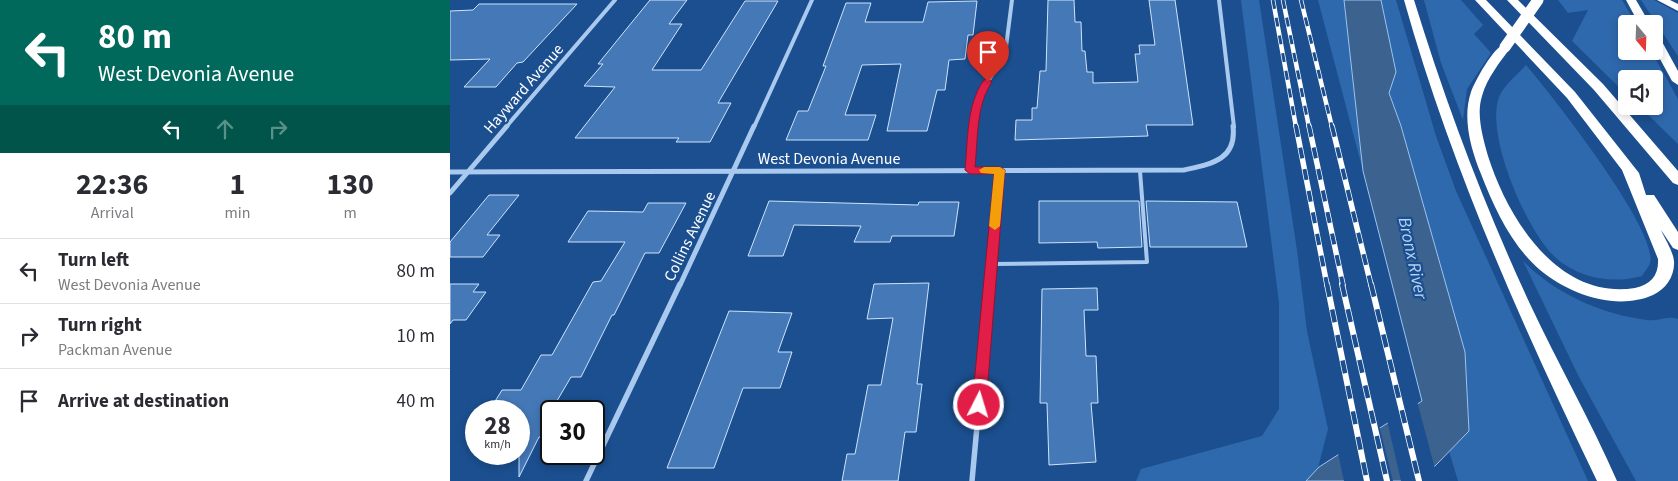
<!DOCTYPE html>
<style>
:root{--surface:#fff;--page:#f2f2f3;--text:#2b2b33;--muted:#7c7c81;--line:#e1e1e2}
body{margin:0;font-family:"Source Sans 3",sans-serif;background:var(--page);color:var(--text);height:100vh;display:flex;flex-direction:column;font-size:19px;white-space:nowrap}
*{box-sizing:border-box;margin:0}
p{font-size:16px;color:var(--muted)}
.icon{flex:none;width:28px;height:28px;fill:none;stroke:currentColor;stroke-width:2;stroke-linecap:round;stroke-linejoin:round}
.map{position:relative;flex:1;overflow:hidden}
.sheet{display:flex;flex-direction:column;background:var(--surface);width:450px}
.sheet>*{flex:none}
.hud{background:#00695c;color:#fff;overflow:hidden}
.needle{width:32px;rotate:161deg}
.fabs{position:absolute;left:1168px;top:15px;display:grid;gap:10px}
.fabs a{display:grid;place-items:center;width:45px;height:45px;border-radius:5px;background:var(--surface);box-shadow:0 2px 8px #0003;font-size:25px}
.speed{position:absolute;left:15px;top:400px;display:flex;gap:10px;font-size:25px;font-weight:700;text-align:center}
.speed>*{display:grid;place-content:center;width:65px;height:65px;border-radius:50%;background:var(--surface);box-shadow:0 2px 8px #0003;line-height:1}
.speed small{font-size:12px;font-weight:400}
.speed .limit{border:2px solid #111;border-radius:8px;background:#fff;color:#111}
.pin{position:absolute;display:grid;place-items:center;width:42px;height:42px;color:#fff;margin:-51px -21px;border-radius:50% 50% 50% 0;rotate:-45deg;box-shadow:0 0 5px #0007}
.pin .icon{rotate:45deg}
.me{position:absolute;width:55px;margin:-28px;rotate:5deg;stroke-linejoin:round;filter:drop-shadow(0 0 4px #0008)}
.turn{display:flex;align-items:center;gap:18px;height:105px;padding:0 15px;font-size:22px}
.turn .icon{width:65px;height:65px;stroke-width:2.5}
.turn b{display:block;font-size:35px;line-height:42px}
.lanes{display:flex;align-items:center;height:48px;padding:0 15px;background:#0003;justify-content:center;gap:25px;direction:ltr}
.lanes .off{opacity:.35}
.eta{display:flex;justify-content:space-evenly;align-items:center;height:85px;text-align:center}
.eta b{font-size:30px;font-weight:700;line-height:35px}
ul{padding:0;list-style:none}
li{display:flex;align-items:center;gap:15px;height:65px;padding:0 15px;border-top:1px solid var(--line)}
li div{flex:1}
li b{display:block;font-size:19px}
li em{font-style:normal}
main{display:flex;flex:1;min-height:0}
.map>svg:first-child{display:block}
</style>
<main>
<section class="sheet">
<div class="hud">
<div class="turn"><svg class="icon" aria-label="left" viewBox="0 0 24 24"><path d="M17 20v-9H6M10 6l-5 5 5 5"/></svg><div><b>80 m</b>West Devonia Avenue</div></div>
<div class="lanes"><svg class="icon" aria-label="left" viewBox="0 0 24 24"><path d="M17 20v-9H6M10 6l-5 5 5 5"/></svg><svg class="icon off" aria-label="ahead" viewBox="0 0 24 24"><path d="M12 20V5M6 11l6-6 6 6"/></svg><svg class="icon off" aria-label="right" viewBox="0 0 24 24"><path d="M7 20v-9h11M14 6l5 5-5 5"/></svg></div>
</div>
<div class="eta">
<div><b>22:36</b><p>Arrival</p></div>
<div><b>1</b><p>min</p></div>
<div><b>130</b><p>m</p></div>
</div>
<ul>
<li><svg class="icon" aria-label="left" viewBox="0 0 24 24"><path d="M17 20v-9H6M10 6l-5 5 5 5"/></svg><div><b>Turn left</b><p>West Devonia Avenue</p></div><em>80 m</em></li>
<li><svg class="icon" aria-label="right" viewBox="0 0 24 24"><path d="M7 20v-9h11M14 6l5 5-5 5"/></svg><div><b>Turn right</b><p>Packman Avenue</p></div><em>10 m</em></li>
<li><svg class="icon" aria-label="arrive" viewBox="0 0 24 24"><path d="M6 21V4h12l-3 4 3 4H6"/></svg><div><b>Arrive at destination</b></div><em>40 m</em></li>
</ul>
</section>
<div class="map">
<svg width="1228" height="481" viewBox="0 0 1228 481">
<rect width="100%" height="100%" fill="#1b4f8f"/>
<!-- green -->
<g fill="#2e69ad">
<path d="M791 0H809L847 250 857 331 878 429 868 468 871 481H686L691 469 812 436 829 409V303Z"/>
<path d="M868 0H894L913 171Z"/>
<path d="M931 0H946L986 136 1006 191 1138 481H1008L999 451 1019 431 1015 352 951 126 939 93 946 71Z"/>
<path d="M974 0H1011L1033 25 1024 34 1041 53 1017 89 1013 120 991 63Z"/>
<path d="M1108 0H1172L1186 24H1176V51H1201L1228 99V144L1189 106H1204V79H1176V94L1122 41 1138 10 1118 13Z"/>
<path d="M1191 0H1204L1228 13V56Z"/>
<path d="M1076 65C1100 93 1209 231 1200 263 1199 267 1194 272 1192 276 1163 284 1130 279 1106 258 1077 232 1035 136 1049 97 1053 86 1068 74 1076 65Z"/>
<path d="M1073 261C1104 293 1153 315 1197 320 1208 322 1217 315 1228 319V481H1186L1129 377Z"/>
</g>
<!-- water -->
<path fill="#3c6290" stroke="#9cc4f0" d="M894 0H931L946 72 939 93 951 126 1015 352 1019 431 985 466 967 481H856L869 467 972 401 913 171Z"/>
<!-- pier -->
<g fill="#1b4f8f">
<path d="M967 401 985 469 971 481H951L937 420Z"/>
<path d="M929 425 943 481H894L888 453Z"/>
</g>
<!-- building -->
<g fill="#4478b7" stroke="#cfe3fa">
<path d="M200 0H237L219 24H232L202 70H251L295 1H328L268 103H281L260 142H226L229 138H125L165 87 134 86 153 64H148Z"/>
<path d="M598 0H624L625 22H631L632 51H635L637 72H643V83L688 82 685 54H690L689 45H705L699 0H725L743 125H696L698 136 565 140 566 120H582V108H587L590 71H596Z"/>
<path d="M527 1 523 35H518L515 59 499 60 495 90H487L477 131H437L451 64 412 65 395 115H426L418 140H336L348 111H358L376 66H373L396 3H421L415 22H473L478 2Z"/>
<path d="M29 4H127L73 62 67 63 46 87H14L40 59 0 60V11L23 10Z"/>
<path d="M39 195H69L37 235H50L33 257H0V242Z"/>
<path d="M319 201 468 205 469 202H509L504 236H442L440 242H404L411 226 344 225 333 256H298Z"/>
<path d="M589 201H689L692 247 648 248 647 242 589 243Z"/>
<path d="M696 201 787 202 797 247H700Z"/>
<path d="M198 203H236L209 253H195L164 315H162L131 377H121L101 411V424L94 437H89L69 477V411H39L52 390H71L91 355H102L143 282 151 281 175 242H118L138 211 193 212Z"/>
<path d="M479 283 467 384H472L466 432H455L448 481H392L397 454H405L418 385H431L443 318 417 319 424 284Z"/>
<path d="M0 284H29L23 292H36L16 320H3L0 324Z"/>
<path d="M647 288 648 310H634L636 356H646L648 403H641L646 462 599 465 597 403H590L592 289Z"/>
<path d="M279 311 342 313 328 352H342L330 388H293L264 468H217Z"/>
</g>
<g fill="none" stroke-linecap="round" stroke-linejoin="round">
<!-- lane -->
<path stroke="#a9c9ee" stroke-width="4" d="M541 264 697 262 690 171"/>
<!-- street-far2 -->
<g stroke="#a9c9ee" stroke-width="4">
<path d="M769 0 784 127"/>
<path d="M56 127 165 0"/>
<path d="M304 127 362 0"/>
<path d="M524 127 527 103 531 92 555 55 562 0"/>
</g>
<!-- street-far1 -->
<g stroke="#a9c9ee" stroke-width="5">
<path d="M520 170 525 126"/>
<path d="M0 172 734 170C761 164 787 160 783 126"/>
<path d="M0 193 57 126"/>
<path d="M230 285 304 126"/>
<path d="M540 285 550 170"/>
</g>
<!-- street -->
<g stroke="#a9c9ee" stroke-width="5.5">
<path d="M136 481 230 284"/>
<path d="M522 481 540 284"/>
</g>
<!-- highway -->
<g fill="#fff" fill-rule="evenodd">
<path d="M954 0H964C996 104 1034 205 1080 304 1108 364 1141 421 1167 481H1147C1071 323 1002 170 954 0Z"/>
<path d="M1025 0H1036L1125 92 1189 173 1196 195H1204L1228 232V250L1223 248 1211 230C1215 239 1223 251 1224 261 1225 276 1216 289 1203 295 1167 311 1120 295 1090 270 1062 246 1044 208 1031 174 1021 150 1012 118 1021 92 1025 81 1044 46 1055 44L1061 47C1050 62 1037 78 1032 96 1026 115 1033 138 1038 156 1058 219 1108 300 1185 288 1201 285 1209 275 1208 259L1172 170 1117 98Z"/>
<path d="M1057 0H1068L1153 84 1228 171V185L1223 183 1144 90Z"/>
<path d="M1176 0H1186L1200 24H1189Z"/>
<path d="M1207 0H1220L1228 4V11Z"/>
<path d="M1204 35 1210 38 1228 71V85L1222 81 1204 48Z"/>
</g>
<!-- rail-far2 casing -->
<g stroke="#fff" stroke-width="4.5">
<g id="rail-far2">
<path d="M823 0 846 127"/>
<path d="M833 0 859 127"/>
<path d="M851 0 882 127"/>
</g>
</g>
<!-- rail-far1 casing -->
<g stroke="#fff" stroke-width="5.5">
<g id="rail-far1">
<path d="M846 126 877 285"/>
<path d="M859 126 893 285"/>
<path d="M882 126 921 285"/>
</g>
</g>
<!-- rail casing -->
<g stroke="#fff" stroke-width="6">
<g id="rail">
<path d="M877 284 917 481"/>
<path d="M892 284 937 481"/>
<path d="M921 284 969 481"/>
</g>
</g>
<!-- rail-far2 -->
<use href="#rail-far2" stroke="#1b4f8f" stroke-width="3" stroke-dasharray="9" stroke-linecap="butt"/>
<!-- rail-far1 -->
<use href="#rail-far1" stroke="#1b4f8f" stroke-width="4" stroke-dasharray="11" stroke-linecap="butt"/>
<!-- rail -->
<use href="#rail" stroke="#1b4f8f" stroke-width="4.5" stroke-dasharray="13" stroke-linecap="butt"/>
<!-- highway-bridge -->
<path stroke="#fff" stroke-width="11" d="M1055 47 1088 0"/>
</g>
<!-- route -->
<path fill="#e11d48" stroke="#92132f" d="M538 79 542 82C526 105 528 139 525 167H550L555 170 536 405 534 409 529 411 524 409 522 405 544 174H520L515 170C518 141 516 105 534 80Z"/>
<!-- slow -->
<path fill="#f59e0b" d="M534 167H550L555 170 550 226 545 230 539 226 544 174 531 173 529 170Z"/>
<g text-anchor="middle" stroke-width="4.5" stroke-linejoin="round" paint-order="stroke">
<!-- street labels -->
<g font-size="16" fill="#fff" stroke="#1b4f8f">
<text transform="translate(73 88) rotate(-49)" y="6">Hayward Avenue</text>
<text x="379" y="164">West Devonia Avenue</text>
<text transform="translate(239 236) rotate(-64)" y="6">Collins Avenue</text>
</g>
<!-- water labels -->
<g font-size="18" font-style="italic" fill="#b5d3f5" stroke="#1b4f8f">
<text transform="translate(963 258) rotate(78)" y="6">Bronx River</text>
</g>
</g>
</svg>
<div class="fabs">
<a><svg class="needle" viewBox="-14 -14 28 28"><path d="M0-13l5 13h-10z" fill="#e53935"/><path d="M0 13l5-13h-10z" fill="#7c7c81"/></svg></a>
<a><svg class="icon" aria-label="sound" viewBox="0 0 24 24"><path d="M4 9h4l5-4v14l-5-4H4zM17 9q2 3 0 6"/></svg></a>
</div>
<div class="speed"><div>28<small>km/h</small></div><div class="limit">30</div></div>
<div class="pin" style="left:538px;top:82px;background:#d93025"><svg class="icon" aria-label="arrive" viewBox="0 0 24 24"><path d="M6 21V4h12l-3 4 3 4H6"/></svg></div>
<svg class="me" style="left:529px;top:405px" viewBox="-20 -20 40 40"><circle r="17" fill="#e11d48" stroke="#fff" stroke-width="3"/><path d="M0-11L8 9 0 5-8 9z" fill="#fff"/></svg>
</div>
</main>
